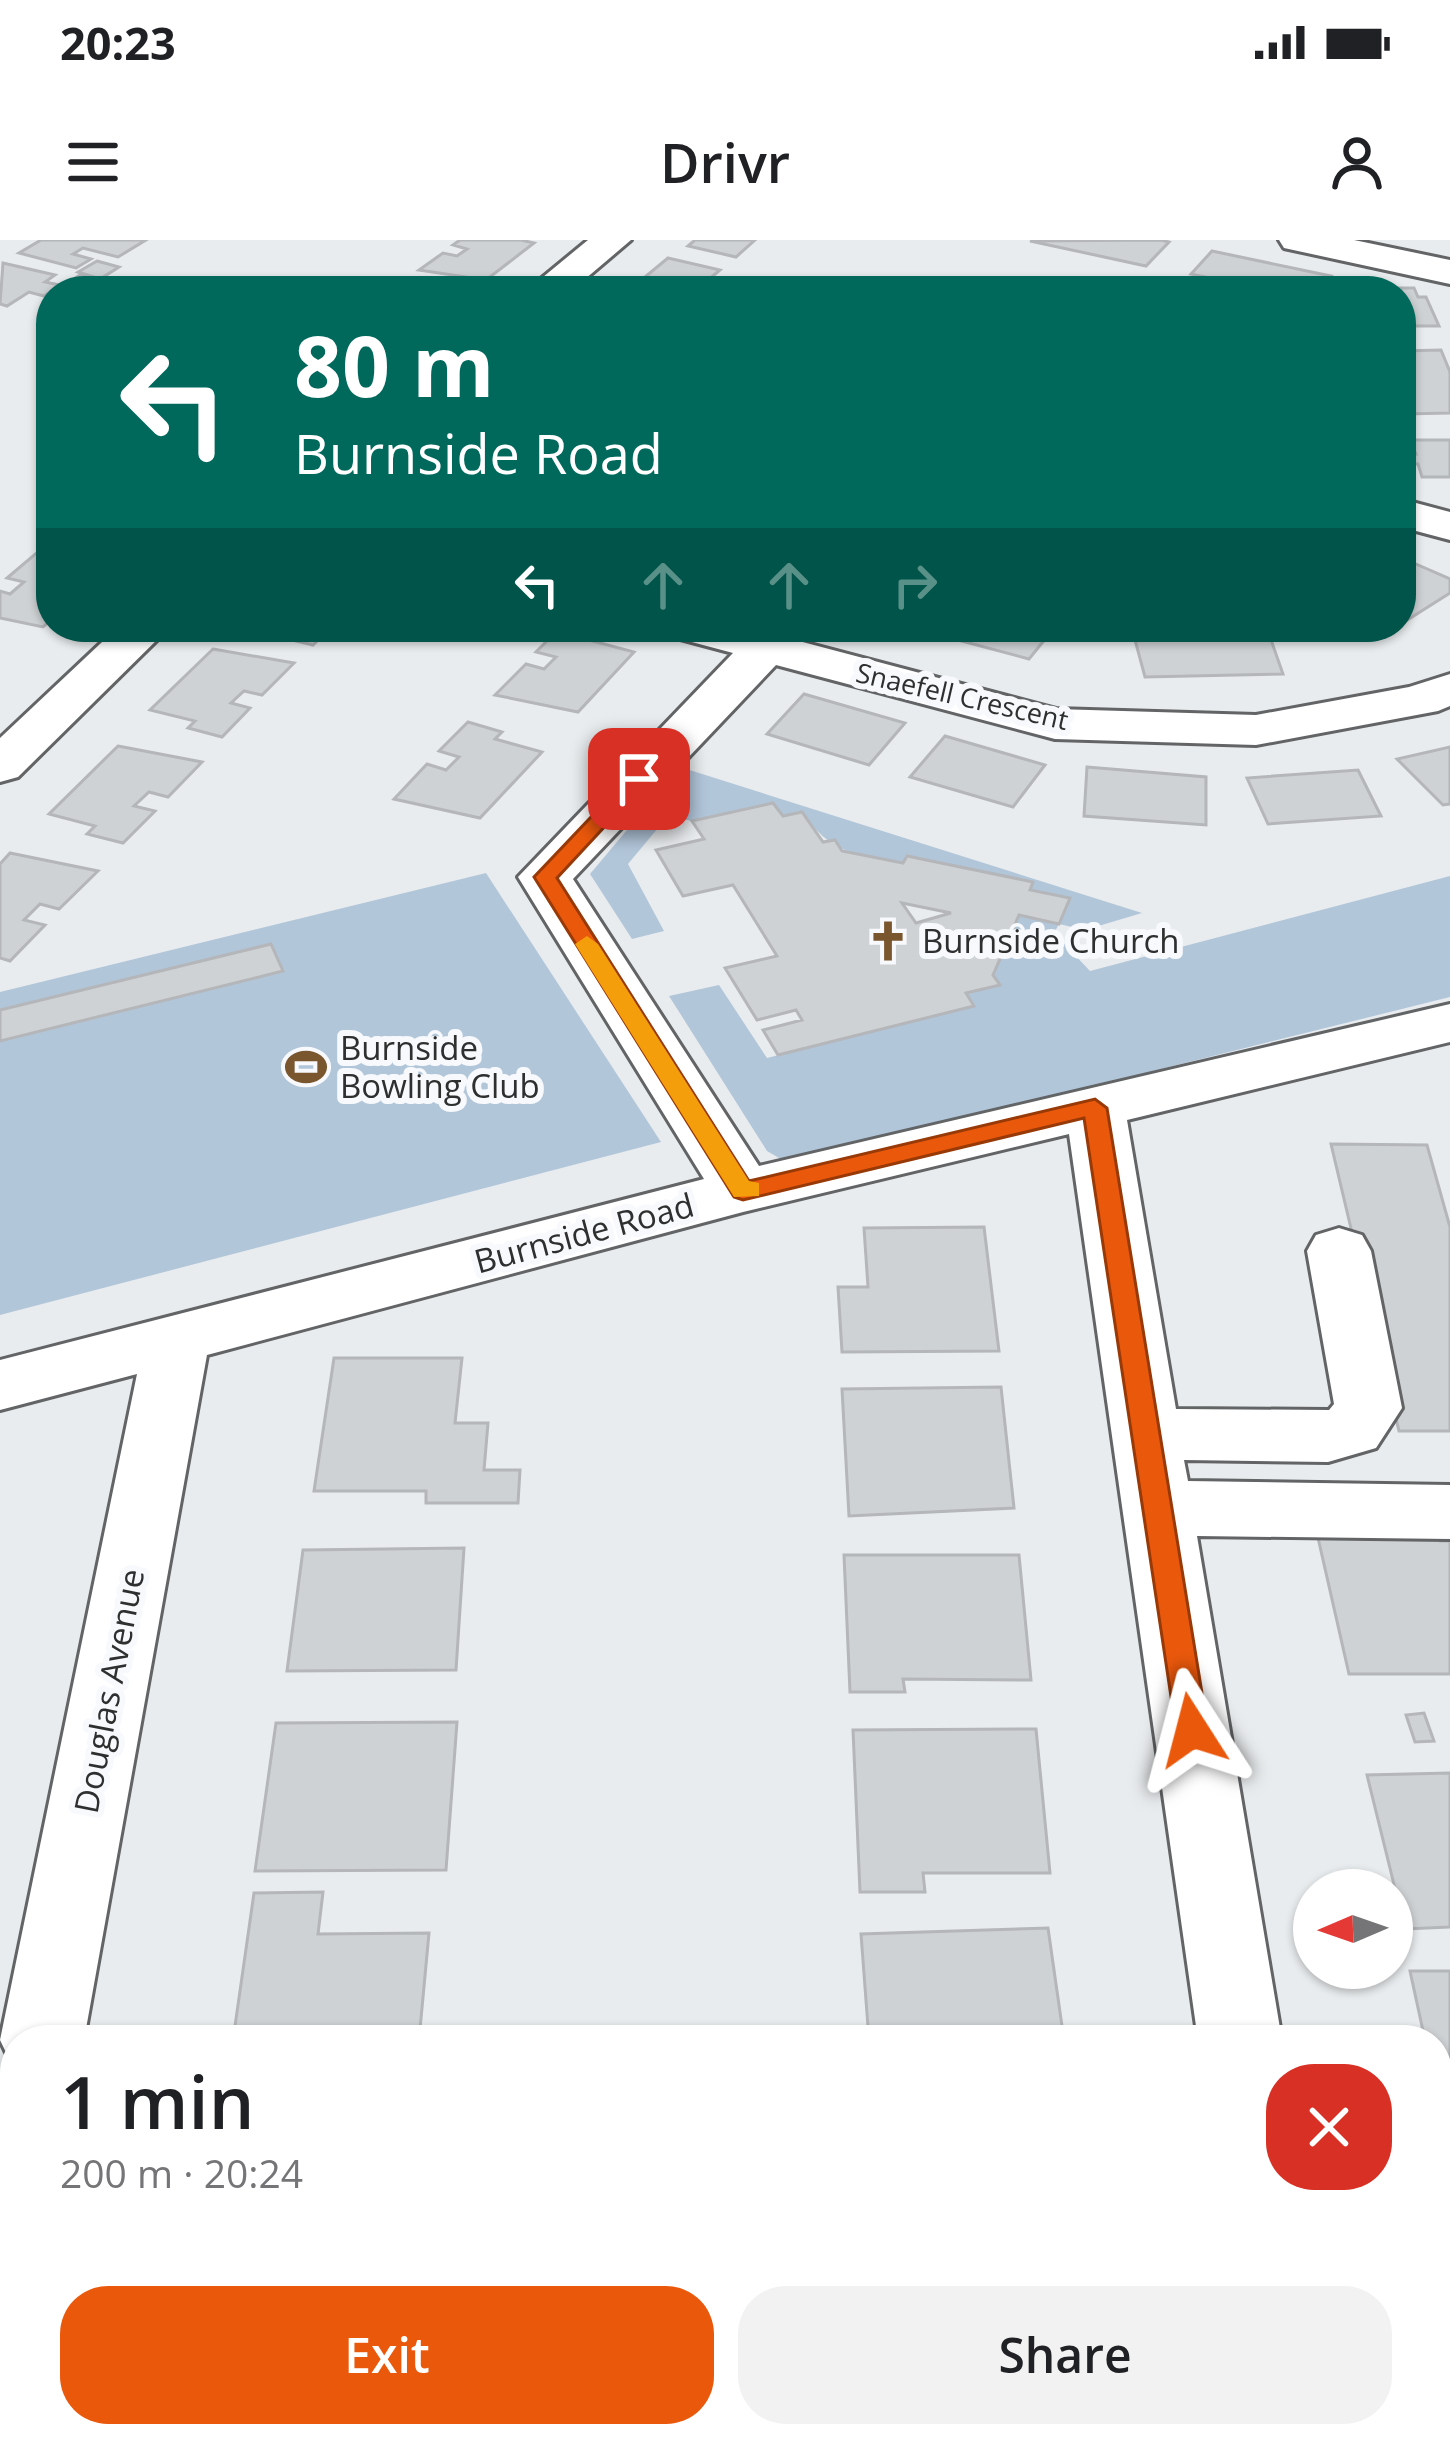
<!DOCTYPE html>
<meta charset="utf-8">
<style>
:root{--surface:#fff;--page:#f2f2f2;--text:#202124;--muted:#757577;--accent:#ea580c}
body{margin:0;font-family:"Open Sans",sans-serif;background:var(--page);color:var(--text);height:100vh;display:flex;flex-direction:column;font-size:45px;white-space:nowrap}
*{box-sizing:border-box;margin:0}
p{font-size:39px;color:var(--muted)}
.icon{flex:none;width:66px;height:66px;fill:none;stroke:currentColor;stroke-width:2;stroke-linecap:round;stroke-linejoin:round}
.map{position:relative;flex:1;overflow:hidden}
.side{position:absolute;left:0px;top:1785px;width:1452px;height:423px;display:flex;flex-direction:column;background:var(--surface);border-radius:48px 48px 0 0;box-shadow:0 3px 9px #0004}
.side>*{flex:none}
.hud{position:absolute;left:36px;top:36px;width:1380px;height:366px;border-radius:48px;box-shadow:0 3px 9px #0004;background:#00695c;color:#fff;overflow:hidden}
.needle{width:78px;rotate:268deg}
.tools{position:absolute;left:1293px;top:1629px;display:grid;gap:24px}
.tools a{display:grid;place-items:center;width:120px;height:120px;border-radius:50%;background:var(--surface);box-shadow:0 3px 9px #0004;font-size:60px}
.pin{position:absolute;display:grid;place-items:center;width:102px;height:102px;color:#fff;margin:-51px;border-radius:24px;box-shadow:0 6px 18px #0006}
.me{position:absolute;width:132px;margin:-66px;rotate:351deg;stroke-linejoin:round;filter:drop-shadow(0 0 9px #0008)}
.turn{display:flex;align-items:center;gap:42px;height:252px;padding:0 60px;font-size:54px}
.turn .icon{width:156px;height:156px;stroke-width:2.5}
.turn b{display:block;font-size:84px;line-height:102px}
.lanes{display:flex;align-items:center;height:114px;padding:0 60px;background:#0003;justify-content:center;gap:60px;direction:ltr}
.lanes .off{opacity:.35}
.round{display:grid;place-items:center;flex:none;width:126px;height:126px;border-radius:48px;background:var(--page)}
.overview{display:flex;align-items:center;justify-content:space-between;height:204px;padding:0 60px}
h1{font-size:72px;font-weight:600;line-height:90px}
.button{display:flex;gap:24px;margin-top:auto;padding:24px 60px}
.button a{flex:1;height:138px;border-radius:48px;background:var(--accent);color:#fff;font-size:48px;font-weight:600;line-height:138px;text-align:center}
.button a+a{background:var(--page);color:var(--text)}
.status{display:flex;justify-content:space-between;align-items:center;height:84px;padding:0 60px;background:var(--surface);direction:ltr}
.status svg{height:33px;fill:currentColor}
header{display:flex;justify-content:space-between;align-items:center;height:156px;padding:0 60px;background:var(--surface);font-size:54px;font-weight:600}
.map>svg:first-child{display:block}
</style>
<div class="status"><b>20:23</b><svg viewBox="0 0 49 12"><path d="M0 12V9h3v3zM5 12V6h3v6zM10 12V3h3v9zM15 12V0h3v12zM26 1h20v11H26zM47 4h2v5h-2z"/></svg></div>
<header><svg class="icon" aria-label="menu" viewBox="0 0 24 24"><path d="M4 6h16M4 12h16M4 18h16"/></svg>Drivr<svg class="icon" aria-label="person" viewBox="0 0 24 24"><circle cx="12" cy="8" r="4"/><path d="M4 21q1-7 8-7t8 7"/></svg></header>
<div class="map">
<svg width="1450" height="2206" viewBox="0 0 1450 2206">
<rect width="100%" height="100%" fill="#e9ecee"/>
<!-- green -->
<g fill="#b2c6da">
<path d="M680 527 1142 673 1085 690 1059 684 1054 693 1090 731 1450 636V757L800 919 779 918 767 911 669 756 719 745 767 818 973 766 966 753 993 735 1019 675 1059 684 1070 658 1030 650 1032 642 908 616 903 623C853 613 832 615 802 572L783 576 773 563 692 581 668 576 628 624 664 691 632 699 590 634Z"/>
<path d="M486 633 661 902 0 1075V752Z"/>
</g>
<!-- building -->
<g fill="#cfd2d4" stroke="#b4b6b9" stroke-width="3" fill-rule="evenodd">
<path d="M41 0H146L118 17 83 8 73 14 91 19 76 28 19 13Z"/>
<path d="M460 0H521L534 3 486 40 419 30 443 13 457 16 467 9 453 5Z"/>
<path d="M695 0H755L736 17 688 6Z"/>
<path d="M1161 0 1169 2 1146 26 1030 1Z"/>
<path d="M1212 11 1331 36 1319 51H1271L1191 34Z"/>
<path d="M668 18 720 30 695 51 634 46Z"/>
<path d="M97 21 119 27 100 39 78 32Z"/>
<path d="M3 23 55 35 45 42 60 45 44 56 29 52 7 66 0 64Z"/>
<path d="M80 35 124 47 109 51 71 41Z"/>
<path d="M1369 48H1414L1418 57H1426L1439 86H1401V51Z"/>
<path d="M1441 110 1450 132V173L1404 174 1401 111Z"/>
<path d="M1410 200H1450V237H1422L1418 224H1407L1403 214H1416Z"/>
<path d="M40 310 51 312V380L43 387 0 378V351L10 354 24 342 7 338Z"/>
<path d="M1409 321 1450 339V353L1401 384V326Z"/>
<path d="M272 387H331L313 405 280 397 286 390Z"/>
<path d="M561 387 596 394 589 400 634 412 578 472 495 455 526 424 544 429 556 417 536 412Z"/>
<path d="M909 387H1055L1029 419Z"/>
<path d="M1178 387H1216L1220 398 1270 397 1283 434 1145 437 1135 400 1181 399Z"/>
<path d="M213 409 294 423 262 455 244 451 231 463 250 468 222 497 188 488 195 481 150 470Z"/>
<path d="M804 454 905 483 869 525 767 494Z"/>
<path d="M468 482 502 492 495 499 542 512 480 578 394 559 427 524 446 530 459 517 439 511Z"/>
<path d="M945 496 1045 525 1013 567 910 537Z"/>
<path d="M118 506 202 522 168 557 149 552 134 566 155 571 123 603 87 594 95 586 49 574Z"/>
<path d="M1450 507V564L1443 565 1397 519Z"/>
<path d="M1087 527 1206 537V585L1084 576Z"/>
<path d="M1358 530 1381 576 1268 584 1247 538Z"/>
<path d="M773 563 783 576 802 572 823 602 835 600 842 611 903 623 907 616 1033 642 1030 650 1070 658 1059 684 1019 675 993 735 1000 745 966 753 974 766 778 815 763 790 802 780 796 770 757 780 725 728 777 716 733 645 683 656 656 610 704 599 692 581ZM902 663 951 673 916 683Z"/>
<path d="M10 613 98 631 59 669 40 664 24 680 45 685 10 721 0 718V624Z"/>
<path d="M271 704 283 731 0 801V770Z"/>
<path d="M1331 904 1427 905 1450 987V1191H1399Z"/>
<path d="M984 987 999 1111 842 1112 838 1047H868L864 988Z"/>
<path d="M334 1118H462L455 1183H488L484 1230H520L518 1263H426V1251H314Z"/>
<path d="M1001 1147 1014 1268 849 1276 842 1149Z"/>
<path d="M1436 1288 1440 1301H1450V1434H1349L1316 1289Z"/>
<path d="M464 1308 456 1430 287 1431 303 1310Z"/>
<path d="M844 1315H1019L1031 1440 903 1439 905 1452H850Z"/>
<path d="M1424 1473 1434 1501 1415 1502 1406 1475Z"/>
<path d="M457 1482 446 1630 255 1631 276 1483Z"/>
<path d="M1036 1489 1050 1633H923L925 1652H860L853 1490Z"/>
<path d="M1450 1533V1687L1405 1689 1367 1535Z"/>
<path d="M323 1652 318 1694 429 1693 419 1800H233L254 1653Z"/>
<path d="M1048 1688 1064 1800H869L861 1694Z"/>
<path d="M1410 1731H1450V1899L1437 1853V1800H1425Z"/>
<path d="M881 2193H1103L1104 2206H882Z"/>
<path d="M381 2197 380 2206H170L171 2200Z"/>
</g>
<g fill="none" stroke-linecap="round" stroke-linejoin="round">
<!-- minor casing -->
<g stroke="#626466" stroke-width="6">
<g id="minor">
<path d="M588 0H631L571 51H526Z"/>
<path d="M1279 0H1354L1450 20V44L1284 8Z"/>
<path d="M1401 259 1450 272V300L1401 287Z"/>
<path d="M118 387H170L18 537 0 542V498Z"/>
<path d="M666 387H746L1056 469 1256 475 1409 447 1450 434V466L1438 471 1256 505 1055 499 776 425 573 639 759 926 1450 764V802L1127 880 1176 1169 1329 1170 1334 1164 1307 1011 1316 995 1339 988 1362 995 1371 1011 1402 1168 1376 1208 1328 1222 1184 1220 1188 1241 1450 1245V1299L1197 1296 1282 1800H1198L1069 894 743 972 207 1115 84 1800H15L13 1827 0 1800 137 1134 0 1170V1120L704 939 518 637 733 413 673 397Z"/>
<path d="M15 1898V2055L0 2061V1904Z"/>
<path d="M1255 2193H1347L1350 2206H1256Z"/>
</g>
</g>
<!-- minor -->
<use href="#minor" fill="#fff" fill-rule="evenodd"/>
</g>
<!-- route -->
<path fill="#ea580c" stroke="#983908" stroke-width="3" d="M631 535 649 539 557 638 749 941 1095 859 1107 868 1208 1490 1203 1499 1192 1503 1176 1490 1084 878 743 960 734 957 534 637Z"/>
<!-- slow -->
<path fill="#f59e0b" d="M587 696 598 704 749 941 759 943V956L734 957 575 704Z"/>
<!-- icons -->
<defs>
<g id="church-bare" transform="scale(3.24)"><path d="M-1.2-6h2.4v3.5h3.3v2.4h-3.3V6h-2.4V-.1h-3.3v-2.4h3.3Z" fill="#7a562f" stroke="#f7f9fc" stroke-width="2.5" paint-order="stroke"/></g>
<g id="stadium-bare" transform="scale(3.24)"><path d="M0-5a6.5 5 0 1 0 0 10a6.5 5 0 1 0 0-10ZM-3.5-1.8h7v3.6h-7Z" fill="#7a562f" stroke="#f7f9fc" stroke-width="2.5" paint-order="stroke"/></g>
</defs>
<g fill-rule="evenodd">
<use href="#church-bare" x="888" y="701"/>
<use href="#stadium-bare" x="306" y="827"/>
</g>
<g text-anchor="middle" stroke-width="12" stroke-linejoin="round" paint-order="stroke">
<!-- far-street labels -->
<g font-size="27" fill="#2e2f2f" stroke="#f7f9fc">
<text transform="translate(962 457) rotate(13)" y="9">Snaefell Crescent</text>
</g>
<!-- poi labels -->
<g font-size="33" fill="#2e2f2f" stroke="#f7f9fc" text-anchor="start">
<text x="922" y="713">Burnside Church</text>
<text x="340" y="820">Burnside<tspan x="340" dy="38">Bowling Club</tspan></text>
</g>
<!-- street labels -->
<g font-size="33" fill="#2e2f2f" stroke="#f7f9fc">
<text transform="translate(584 993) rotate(-15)" y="12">Burnside Road</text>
<text transform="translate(109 1451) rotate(-79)" y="12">Douglas Avenue</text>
</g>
</g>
</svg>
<div class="tools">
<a><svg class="needle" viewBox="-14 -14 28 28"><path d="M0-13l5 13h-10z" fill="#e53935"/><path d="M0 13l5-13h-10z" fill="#757577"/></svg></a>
</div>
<div class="pin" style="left:639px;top:539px;background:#d93025"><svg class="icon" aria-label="arrive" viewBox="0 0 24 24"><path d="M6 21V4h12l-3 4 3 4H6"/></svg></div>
<svg class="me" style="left:1192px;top:1490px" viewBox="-20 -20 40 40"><path d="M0-17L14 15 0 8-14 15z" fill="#ea580c" stroke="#fff" stroke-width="4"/></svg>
<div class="hud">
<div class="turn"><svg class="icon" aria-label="left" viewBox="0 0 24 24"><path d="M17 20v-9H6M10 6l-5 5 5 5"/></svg><div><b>80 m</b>Burnside Road</div></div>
<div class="lanes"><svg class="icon" aria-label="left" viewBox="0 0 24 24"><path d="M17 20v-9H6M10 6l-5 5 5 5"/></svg><svg class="icon off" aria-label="ahead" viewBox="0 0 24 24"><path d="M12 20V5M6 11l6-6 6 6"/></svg><svg class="icon off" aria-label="ahead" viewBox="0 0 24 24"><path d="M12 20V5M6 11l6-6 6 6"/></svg><svg class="icon off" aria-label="right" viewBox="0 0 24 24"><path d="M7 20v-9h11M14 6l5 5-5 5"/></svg></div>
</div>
<section class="side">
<div class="overview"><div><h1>1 min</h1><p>200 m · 20:24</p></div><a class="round" style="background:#d93025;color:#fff"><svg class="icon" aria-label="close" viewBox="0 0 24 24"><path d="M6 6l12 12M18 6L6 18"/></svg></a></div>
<div class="button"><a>Exit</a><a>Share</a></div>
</section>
</div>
